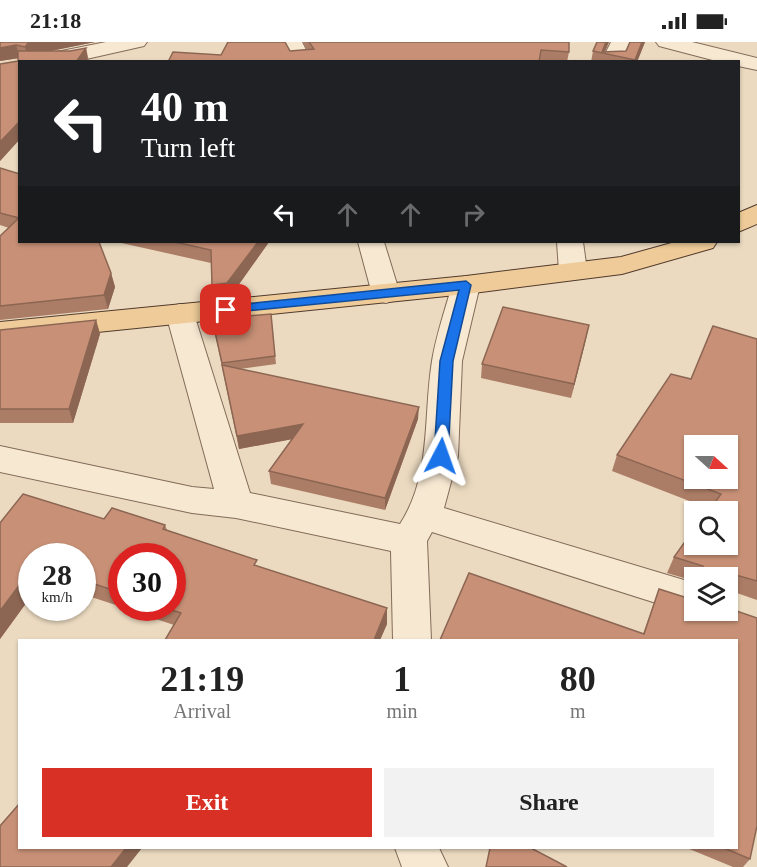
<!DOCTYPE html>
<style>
:root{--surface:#fff;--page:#f2f2f2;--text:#222;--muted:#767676;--accent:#d93025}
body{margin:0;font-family:Georgia,serif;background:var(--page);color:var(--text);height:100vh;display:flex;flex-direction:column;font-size:22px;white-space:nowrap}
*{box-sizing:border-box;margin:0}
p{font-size:20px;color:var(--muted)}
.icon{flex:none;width:33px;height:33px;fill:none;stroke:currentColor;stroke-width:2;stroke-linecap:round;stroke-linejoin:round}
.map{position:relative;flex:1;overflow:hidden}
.sheet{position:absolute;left:18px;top:597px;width:720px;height:210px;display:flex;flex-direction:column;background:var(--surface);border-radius:0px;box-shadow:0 2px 4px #0004}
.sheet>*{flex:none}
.guide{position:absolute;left:18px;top:18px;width:722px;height:183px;border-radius:0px;box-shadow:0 2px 4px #0004;background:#202124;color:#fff;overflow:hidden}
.needle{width:39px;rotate:111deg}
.fabs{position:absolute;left:684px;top:393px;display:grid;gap:12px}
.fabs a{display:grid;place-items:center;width:54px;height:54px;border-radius:0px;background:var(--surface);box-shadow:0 2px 4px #0004;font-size:30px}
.speed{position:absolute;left:18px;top:501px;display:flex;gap:12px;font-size:30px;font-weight:700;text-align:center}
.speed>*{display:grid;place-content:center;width:78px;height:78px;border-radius:50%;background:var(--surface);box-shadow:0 2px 4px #0004;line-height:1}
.speed small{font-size:15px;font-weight:400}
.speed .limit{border:9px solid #d22;background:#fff;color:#111}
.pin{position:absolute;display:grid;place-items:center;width:51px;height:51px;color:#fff;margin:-26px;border-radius:12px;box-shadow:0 3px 9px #0006}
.me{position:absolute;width:66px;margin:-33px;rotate:4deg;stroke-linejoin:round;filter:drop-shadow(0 0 4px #0008)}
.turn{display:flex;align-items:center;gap:21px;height:126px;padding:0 24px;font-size:27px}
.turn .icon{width:78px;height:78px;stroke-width:2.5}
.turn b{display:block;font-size:42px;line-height:51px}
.lanes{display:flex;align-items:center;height:57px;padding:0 24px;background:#0003;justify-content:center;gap:30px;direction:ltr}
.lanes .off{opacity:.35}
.eta{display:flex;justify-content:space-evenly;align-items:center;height:102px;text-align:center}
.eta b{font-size:36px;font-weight:600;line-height:42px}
.button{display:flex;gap:12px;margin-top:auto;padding:12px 24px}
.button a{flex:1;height:69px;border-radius:0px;background:var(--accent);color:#fff;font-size:24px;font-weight:600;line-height:69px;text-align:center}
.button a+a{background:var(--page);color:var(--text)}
.status{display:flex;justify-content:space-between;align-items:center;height:42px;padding:0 30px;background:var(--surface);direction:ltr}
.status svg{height:16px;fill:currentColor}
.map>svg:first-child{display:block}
</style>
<div class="status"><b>21:18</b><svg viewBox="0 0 49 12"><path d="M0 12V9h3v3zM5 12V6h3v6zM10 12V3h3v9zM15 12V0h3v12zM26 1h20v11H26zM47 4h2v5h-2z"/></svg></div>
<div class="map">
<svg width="757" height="825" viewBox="0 0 757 825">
<rect width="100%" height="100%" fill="#ebdac0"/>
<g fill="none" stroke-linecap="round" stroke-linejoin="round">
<!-- minor casing -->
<g stroke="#836b59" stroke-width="2">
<g id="minor">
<path d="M106 0H147L144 4 73 20H30L32 15Z"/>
<path d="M282 0H302L312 20H291Z"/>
<path d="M611 0H631L622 20H601Z"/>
<path d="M656 0H692L757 16V28L738 24V20H720L659 4Z"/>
<path d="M358 200H384L400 252 396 258 386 261 376 258 372 252Z"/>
<path d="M557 200H583L587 229 583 235 573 238 563 235 559 229Z"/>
<path d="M466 234 476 237 480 243 462 319 458 414 444 466 694 541V568H706L694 573 432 490 427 499 431 598H393L391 509 236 476 192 471 0 430V404L192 445 214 447 166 272 170 265 180 262 190 265 194 272 250 451 400 482C432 433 423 374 432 319 436 294 445 268 452 243L456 237Z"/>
<path d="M395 806H439L448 825H402Z"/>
</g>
</g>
<!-- major casing -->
<g stroke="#513a2d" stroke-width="2">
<g id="major">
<path d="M757 163V182L738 190V171Z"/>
<path d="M675 200H717L713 206 622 232 466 252 0 300V280L466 234 621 215Z"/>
</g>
</g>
<!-- minor -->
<use href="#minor" fill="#f7e8d2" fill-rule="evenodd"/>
<!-- major -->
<use href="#major" fill="#eecb98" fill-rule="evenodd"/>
</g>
<!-- wall -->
<g fill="#ac7d66">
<path d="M0 0H95L49 9H70L86 6 89 19 20 20V97L0 119V22L18 19V16L0 19Z"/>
<path d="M303 0H569V10L567 20H168L221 13 307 8Z"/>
<path d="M609 0 605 10 626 9 630 0H645L637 20H591L593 9Z"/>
<path d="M0 126 111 231 115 245 108 267 0 278V194L9 186 0 183Z"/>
<path d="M117 200H269L230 255 214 257 212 243 211 221Z"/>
<path d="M271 272 276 322 240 327 418 377 385 468 271 442 269 429 292 397 239 407 212 277Z"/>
<path d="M96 278 100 292 73 381H0V288Z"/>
<path d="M586 297 571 356 481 336 482 322Z"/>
<path d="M757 297V558L734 550 728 562V536H694V539L667 531 674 515 710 467 612 429 617 413 691 337Z"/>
<path d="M104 477 165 483 167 488 258 525 387 582 380 598H165L174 583 123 566H172L122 514V565L82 552V514H32V553L0 597V481Z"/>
<path d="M659 547 750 817 743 825H733L687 806H736L643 592Z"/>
</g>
<!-- shaded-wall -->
<g fill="#8c6653">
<path d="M28 0H95L32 13 28 18 25 5Z"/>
<path d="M606 0H609L604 11H602Z"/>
<path d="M642 0H645L637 20H634Z"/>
<path d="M16 3 20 16 0 19V6Z"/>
<path d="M86 6 88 20H76Z"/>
<path d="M20 79V97L0 119V100Z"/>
<path d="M258 200H269L230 255 227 241Z"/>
<path d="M111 231 115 245 108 267 104 253Z"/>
<path d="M96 278 100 292 73 381 69 367Z"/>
<path d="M589 283 586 297 571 356 574 342Z"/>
<path d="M419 365 418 377 385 468V456Z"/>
<path d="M303 382 304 395 239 407 237 394Z"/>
<path d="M32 526V553L0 597V569Z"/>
<path d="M387 566V582L380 598H374Z"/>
<path d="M126 806H142L127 825H111Z"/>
</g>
<!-- building -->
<g fill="#c89177" stroke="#8c6653" stroke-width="1.5" fill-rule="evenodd">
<path d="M0 0H29L25 5 16 3 0 6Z"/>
<path d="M228 0H285L290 9 314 7 309 0H569V10L541 8 539 20H168L173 10 221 13Z"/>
<path d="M597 0H606L602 10 626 9 630 0H642L635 18 593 9Z"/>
<path d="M86 6 76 20H20V79L0 100V22L18 19V9H70Z"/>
<path d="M0 126 20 132V200H99L111 231 104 253 0 264V194L19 176 0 171Z"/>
<path d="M175 200H258L227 241 212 243 211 208Z"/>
<path d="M503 265 589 283 574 342 482 322Z"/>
<path d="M271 272 275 314 222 321 212 277Z"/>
<path d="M96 278 69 367H0V288Z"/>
<path d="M713 284 757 297V539L736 533 734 535V550H728V536H703V524L674 515 694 487V502H728V470H708L721 452 617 413 671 332 691 337ZM694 404H728V436H694Z"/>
<path d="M222 323 419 365 385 456 269 429 303 382 237 394Z"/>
<path d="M23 452 104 477 112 466 165 483 163 487 257 518 254 523 387 566 374 598H165L181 571 165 566H172V514H122V551L82 538V514H32V526L0 569V481Z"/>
<path d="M469 531 644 592 659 547 694 558V568H728V566L757 576V784L750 817 724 806H736V598H440Z"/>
<path d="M20 761V806H126L111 825H0V784Z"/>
<path d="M490 806H531L567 825H486Z"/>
</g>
<!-- route -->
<path fill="#1a73e8" stroke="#114b97" stroke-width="1.5" d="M466 239 471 243 453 319 448 414 441 419 434 414 440 319 459 248 226 271 220 268 226 264Z"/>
</svg>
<div class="fabs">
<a><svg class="needle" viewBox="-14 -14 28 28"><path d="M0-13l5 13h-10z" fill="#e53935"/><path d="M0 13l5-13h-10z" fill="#767676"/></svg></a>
<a><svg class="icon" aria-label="search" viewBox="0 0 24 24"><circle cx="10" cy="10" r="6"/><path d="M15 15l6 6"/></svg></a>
<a><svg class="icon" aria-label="layers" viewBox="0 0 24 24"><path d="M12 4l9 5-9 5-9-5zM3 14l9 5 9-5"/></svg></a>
</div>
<div class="speed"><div>28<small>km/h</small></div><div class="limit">30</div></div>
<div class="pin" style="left:226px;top:268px;background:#d93025"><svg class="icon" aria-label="arrive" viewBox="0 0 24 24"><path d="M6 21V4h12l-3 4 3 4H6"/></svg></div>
<svg class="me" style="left:441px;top:414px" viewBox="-20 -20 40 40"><path d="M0-17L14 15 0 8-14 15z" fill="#1a73e8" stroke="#fff" stroke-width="4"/></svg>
<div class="guide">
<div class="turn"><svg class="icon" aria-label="left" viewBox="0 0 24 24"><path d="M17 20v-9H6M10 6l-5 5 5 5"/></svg><div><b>40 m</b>Turn left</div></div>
<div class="lanes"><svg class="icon" aria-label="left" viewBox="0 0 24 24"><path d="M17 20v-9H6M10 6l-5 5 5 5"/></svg><svg class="icon off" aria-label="ahead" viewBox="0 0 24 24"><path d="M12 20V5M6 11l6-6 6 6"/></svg><svg class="icon off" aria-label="ahead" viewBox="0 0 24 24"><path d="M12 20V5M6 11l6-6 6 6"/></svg><svg class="icon off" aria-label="right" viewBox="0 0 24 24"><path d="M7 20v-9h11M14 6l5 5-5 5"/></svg></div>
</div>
<section class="sheet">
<div class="eta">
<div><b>21:19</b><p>Arrival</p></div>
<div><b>1</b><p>min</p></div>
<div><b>80</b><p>m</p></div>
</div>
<div class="button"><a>Exit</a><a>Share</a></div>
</section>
</div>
